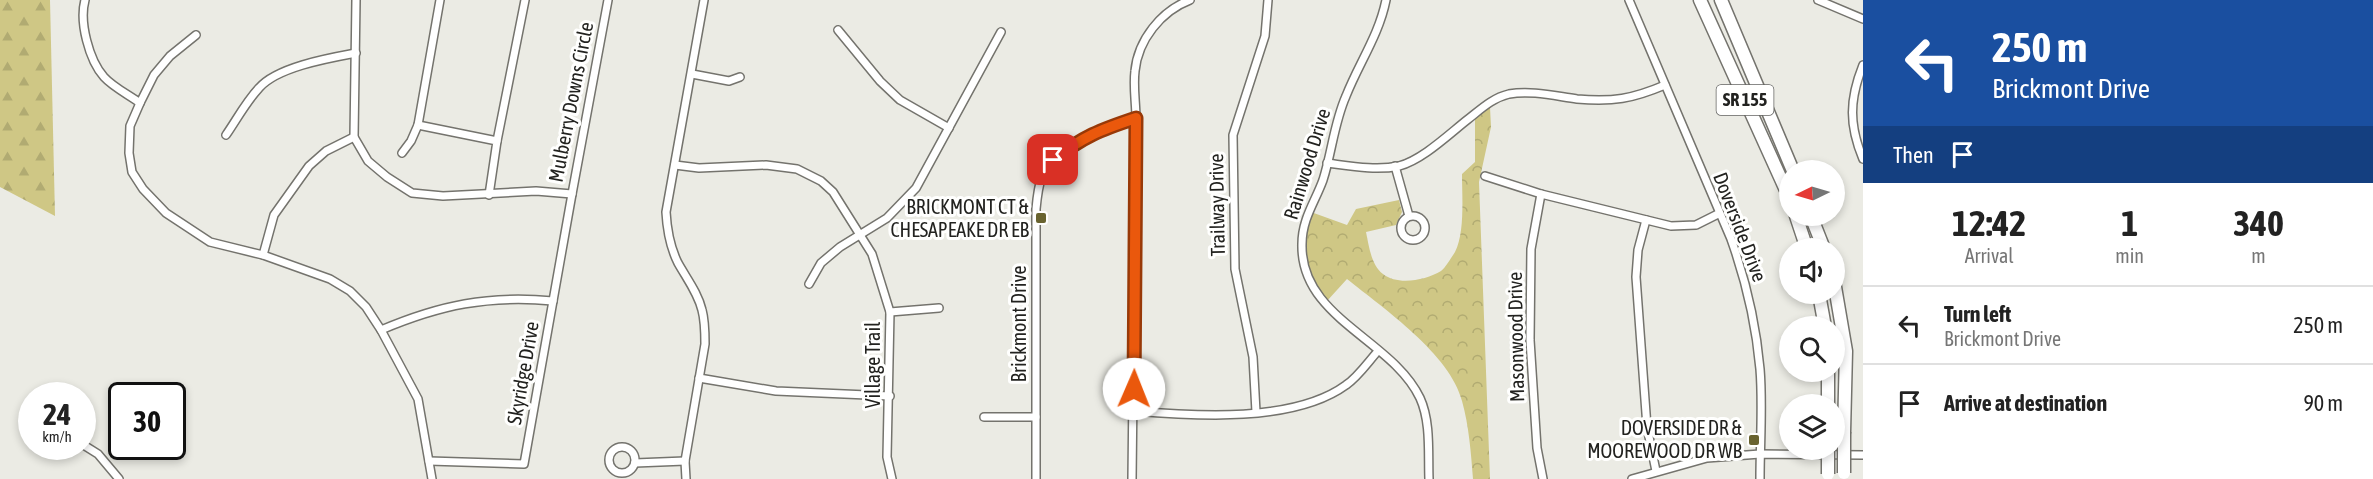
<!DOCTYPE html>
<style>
:root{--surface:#fff;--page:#f2f2f2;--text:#222;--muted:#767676;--line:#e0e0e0}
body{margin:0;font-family:"Asap Condensed",sans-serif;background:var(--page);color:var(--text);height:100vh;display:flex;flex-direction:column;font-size:22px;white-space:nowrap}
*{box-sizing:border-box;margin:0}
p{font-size:20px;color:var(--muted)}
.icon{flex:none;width:33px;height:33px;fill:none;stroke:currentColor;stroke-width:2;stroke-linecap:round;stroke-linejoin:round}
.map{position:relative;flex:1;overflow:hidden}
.side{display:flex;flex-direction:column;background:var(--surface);width:510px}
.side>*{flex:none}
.guide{background:#1a4fa0;color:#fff;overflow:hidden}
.needle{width:39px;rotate:265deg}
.tools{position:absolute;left:1779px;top:160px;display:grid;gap:12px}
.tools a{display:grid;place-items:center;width:66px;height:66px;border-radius:50%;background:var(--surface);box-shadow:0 3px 9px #0003;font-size:30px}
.speed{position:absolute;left:18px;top:382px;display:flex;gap:12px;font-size:30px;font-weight:700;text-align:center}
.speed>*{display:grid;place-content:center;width:78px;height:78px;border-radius:50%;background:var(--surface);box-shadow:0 3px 9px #0003;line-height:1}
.speed small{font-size:15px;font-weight:400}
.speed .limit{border:3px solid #111;border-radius:9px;background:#fff;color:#111}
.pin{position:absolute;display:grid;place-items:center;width:51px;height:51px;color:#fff;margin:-26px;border-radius:12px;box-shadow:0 3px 9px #0006}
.me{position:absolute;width:66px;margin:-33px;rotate:1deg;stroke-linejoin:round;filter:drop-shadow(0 0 4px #0008)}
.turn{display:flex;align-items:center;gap:21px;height:126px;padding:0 30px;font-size:27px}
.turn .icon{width:78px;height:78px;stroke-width:2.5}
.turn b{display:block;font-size:42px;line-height:51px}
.then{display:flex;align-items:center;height:57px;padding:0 30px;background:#0003;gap:12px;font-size:22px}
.eta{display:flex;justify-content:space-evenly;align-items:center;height:102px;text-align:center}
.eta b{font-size:36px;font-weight:700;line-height:42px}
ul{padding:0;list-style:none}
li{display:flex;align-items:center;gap:18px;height:78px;padding:0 30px;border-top:2px solid var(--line)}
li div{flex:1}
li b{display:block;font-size:22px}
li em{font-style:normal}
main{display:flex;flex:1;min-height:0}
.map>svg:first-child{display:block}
</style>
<main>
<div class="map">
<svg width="1863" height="479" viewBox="0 0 1863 479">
<defs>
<pattern id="forest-firs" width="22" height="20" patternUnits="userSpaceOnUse" patternTransform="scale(1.5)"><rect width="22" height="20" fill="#cfc785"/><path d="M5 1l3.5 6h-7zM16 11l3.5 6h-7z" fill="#b1ab72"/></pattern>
<pattern id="park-crowns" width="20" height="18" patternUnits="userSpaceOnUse" patternTransform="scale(1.5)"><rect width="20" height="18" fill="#cfc785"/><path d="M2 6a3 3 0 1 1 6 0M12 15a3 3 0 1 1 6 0" fill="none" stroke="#b1ab72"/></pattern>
</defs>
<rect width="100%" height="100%" fill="#ebebe4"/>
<!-- forest -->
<path fill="url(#forest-firs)" d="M0 0H50L55 216 0 187Z"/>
<!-- park -->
<path fill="url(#park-crowns)" d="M1490 107 1491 127 1479 182 1490 479H1473C1471 453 1469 426 1462 401 1450 354 1384 309 1347 279L1327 301C1321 295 1318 289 1314 281 1303 258 1305 237 1311 212L1347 225 1356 209 1399 200 1402 212 1396 225 1366 232C1369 246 1371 265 1383 274 1398 286 1426 280 1441 271 1446 267 1451 258 1455 252 1465 233 1462 196 1462 174L1475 162V117Z"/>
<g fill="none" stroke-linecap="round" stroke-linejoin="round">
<!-- minor casing -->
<g stroke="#74736d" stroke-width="10">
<g id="minor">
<path d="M85 0C79 22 89 60 104 77 113 87 129 95 140 103"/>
<path d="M356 0 354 137 368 161 387 177 412 193 443 196 536 191 572 194 608 0"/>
<path d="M1386 0C1379 35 1359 63 1346 96 1334 123 1332 152 1323 180 1315 202 1302 219 1302 244 1300 318 1392 339 1420 398 1431 422 1428 453 1429 479"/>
<path d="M1629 0 1731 239C1746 281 1756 324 1760 369 1763 405 1760 442 1760 479"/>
<path d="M1818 0 1863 19"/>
<path d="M838 30 880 81 900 100 949 128"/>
<path d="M196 35 170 56 154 75 140 103 130 126 129 153 132 172 143 189 166 213 210 242 263 255 330 279 350 291 366 307 381 330 418 399 432 479"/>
<path d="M1863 65C1849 100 1849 125 1863 159"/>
<path d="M692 74 729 81 740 77"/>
<path d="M418 125 497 141 489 195"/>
<path d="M226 135C237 119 246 102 259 88 277 67 329 58 356 53"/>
<path d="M497 141 525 0"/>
<path d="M402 153 411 141 418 125 440 0"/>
<path d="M1327 163C1350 166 1376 171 1399 166 1422 160 1448 135 1467 120 1480 110 1492 98 1509 94 1531 90 1555 96 1577 99 1613 102 1632 99 1665 85"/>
<path d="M675 165 699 168 766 165 797 169 821 181 833 192 872 254 890 312 887 457 892 479"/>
<path d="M1395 166 1409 216"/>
<path d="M1485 176 1541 194 1671 226 1696 225 1718 214"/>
<path d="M1541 194 1531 249 1530 340 1537 448 1543 479"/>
<circle cx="1413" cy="228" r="12"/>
<path d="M1646 220 1638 250 1636 277 1647 427 1656 471"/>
<path d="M263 255 274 215 309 166 326 151 354 137"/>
<path d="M809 284 821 263 840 247 887 218 916 188 1001 32"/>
<path d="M890 312 939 308"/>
<path d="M381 330C440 305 488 295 553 301"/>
<path d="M699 378 776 391 890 396"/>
<path d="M1134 411C1195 416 1294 423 1346 385 1358 377 1368 362 1378 351"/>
<path d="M1256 412 1253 357 1235 269 1233 135 1265 36 1268 0"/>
<path d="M984 417H1036"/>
<path d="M82 444 98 454 119 479"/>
<circle cx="622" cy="460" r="13"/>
<path d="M429 461 524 464 572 194"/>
<path d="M635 463 685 461"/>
<path d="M686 479 685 461 705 344C705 333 705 321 702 310 698 293 687 279 678 263 670 247 667 230 666 212L704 0"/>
<path d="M1036 479V209C1037 198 1038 187 1042 176 1055 143 1105 128 1136 119"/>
<path d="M1132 479 1136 119C1136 103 1133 87 1135 71 1138 40 1161 11 1190 0"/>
<path d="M1632 479 1707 458 1760 454 1863 455"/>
</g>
</g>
<!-- motorway casing -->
<g stroke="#74736d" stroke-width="15">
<g id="motorway">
<path d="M1700 0 1790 199"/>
<path d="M1721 0 1793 171"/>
<path d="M1796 216 1807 249"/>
<path d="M1811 216 1824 249"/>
<path d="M1834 281 1846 351 1844 432"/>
<path d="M1819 294 1825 327"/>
<path d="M1828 372V405"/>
</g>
</g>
<!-- minor -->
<use href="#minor" stroke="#fff" stroke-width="7"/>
<!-- motorway -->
<use href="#motorway" stroke="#fff" stroke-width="12"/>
<!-- motorway-bridge casing -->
<g stroke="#74736d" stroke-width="15" stroke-linecap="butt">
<g id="motorway-bridge">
<path d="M1844 432V473"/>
<path d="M1828 450V474"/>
</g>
</g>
<!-- motorway-bridge -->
<use href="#motorway-bridge" stroke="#fff" stroke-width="12"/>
</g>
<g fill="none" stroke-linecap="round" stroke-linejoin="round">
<!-- route casing -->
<g stroke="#983908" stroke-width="15">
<path id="route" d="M1053 160C1084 136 1100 130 1136 118L1134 389"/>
</g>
<!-- route -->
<use href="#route" stroke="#ea580c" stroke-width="10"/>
</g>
<!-- markers -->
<g fill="#69632f" stroke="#fffffe" stroke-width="2">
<rect x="1035" y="212" width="12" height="12" rx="3"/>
<rect x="1748" y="434" width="12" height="12" rx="3"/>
</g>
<g text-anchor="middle" stroke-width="6" stroke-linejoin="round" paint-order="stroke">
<!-- shield labels -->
<rect fill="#fffffe" stroke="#646462" stroke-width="1.5" x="1716.5" y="85" width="57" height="30" rx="4.5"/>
<g font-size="18" font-weight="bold" fill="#22221f">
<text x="1745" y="106">SR 155</text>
</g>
<!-- street labels -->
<g font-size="20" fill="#22221f" stroke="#fffffe">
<text transform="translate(571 102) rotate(-79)" y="7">Mulberry Downs Circle</text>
<text transform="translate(1307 164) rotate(-73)" y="7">Rainwood Drive</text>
<text transform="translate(1217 205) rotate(-91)" y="7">Trailway Drive</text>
<text transform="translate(1740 227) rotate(69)" y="7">Doverside Drive</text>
<text transform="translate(1019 324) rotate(-90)" y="7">Brickmont Drive</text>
<text transform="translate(1516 337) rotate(-91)" y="7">Masonwood Drive</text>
<text transform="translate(873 365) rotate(-90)" y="7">Village Trail</text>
<text transform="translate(523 373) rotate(-80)" y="7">Skyridge Drive</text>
</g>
<!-- poi labels -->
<g font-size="20" fill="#22221f" stroke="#fffffe" text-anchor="end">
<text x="1029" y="214">BRICKMONT CT &amp;<tspan x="1029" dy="23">CHESAPEAKE DR EB</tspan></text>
<text x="1742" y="435">DOVERSIDE DR &amp;<tspan x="1742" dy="23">MOOREWOOD DR WB</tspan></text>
</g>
</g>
</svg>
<div class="tools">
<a><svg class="needle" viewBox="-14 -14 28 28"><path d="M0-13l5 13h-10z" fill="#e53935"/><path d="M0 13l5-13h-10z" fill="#767676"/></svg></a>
<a><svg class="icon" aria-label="sound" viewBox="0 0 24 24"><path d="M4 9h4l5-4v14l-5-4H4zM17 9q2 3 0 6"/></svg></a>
<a><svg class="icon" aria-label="search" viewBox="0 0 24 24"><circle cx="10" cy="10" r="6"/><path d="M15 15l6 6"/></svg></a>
<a><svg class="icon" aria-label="layers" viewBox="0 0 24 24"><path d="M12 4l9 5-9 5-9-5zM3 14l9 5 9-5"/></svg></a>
</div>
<div class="speed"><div>24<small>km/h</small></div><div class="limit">30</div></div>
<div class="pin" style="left:1053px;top:160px;background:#d93025"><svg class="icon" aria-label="arrive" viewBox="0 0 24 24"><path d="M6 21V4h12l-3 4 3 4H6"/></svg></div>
<svg class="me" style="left:1134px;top:389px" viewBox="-20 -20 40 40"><circle r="19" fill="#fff"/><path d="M0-13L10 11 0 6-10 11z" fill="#ea580c"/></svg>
</div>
<section class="side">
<div class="guide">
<div class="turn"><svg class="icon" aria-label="left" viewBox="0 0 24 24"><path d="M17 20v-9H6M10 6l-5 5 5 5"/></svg><div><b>250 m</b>Brickmont Drive</div></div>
<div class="then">Then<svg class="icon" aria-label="arrive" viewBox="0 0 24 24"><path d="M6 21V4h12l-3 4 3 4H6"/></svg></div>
</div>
<div class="eta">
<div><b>12:42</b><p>Arrival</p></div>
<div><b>1</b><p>min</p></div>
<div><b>340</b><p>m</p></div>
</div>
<ul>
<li><svg class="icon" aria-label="left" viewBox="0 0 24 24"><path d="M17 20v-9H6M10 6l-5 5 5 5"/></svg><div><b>Turn left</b><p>Brickmont Drive</p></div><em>250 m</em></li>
<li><svg class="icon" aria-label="arrive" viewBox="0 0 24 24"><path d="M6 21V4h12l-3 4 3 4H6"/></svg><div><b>Arrive at destination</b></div><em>90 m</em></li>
</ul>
</section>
</main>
